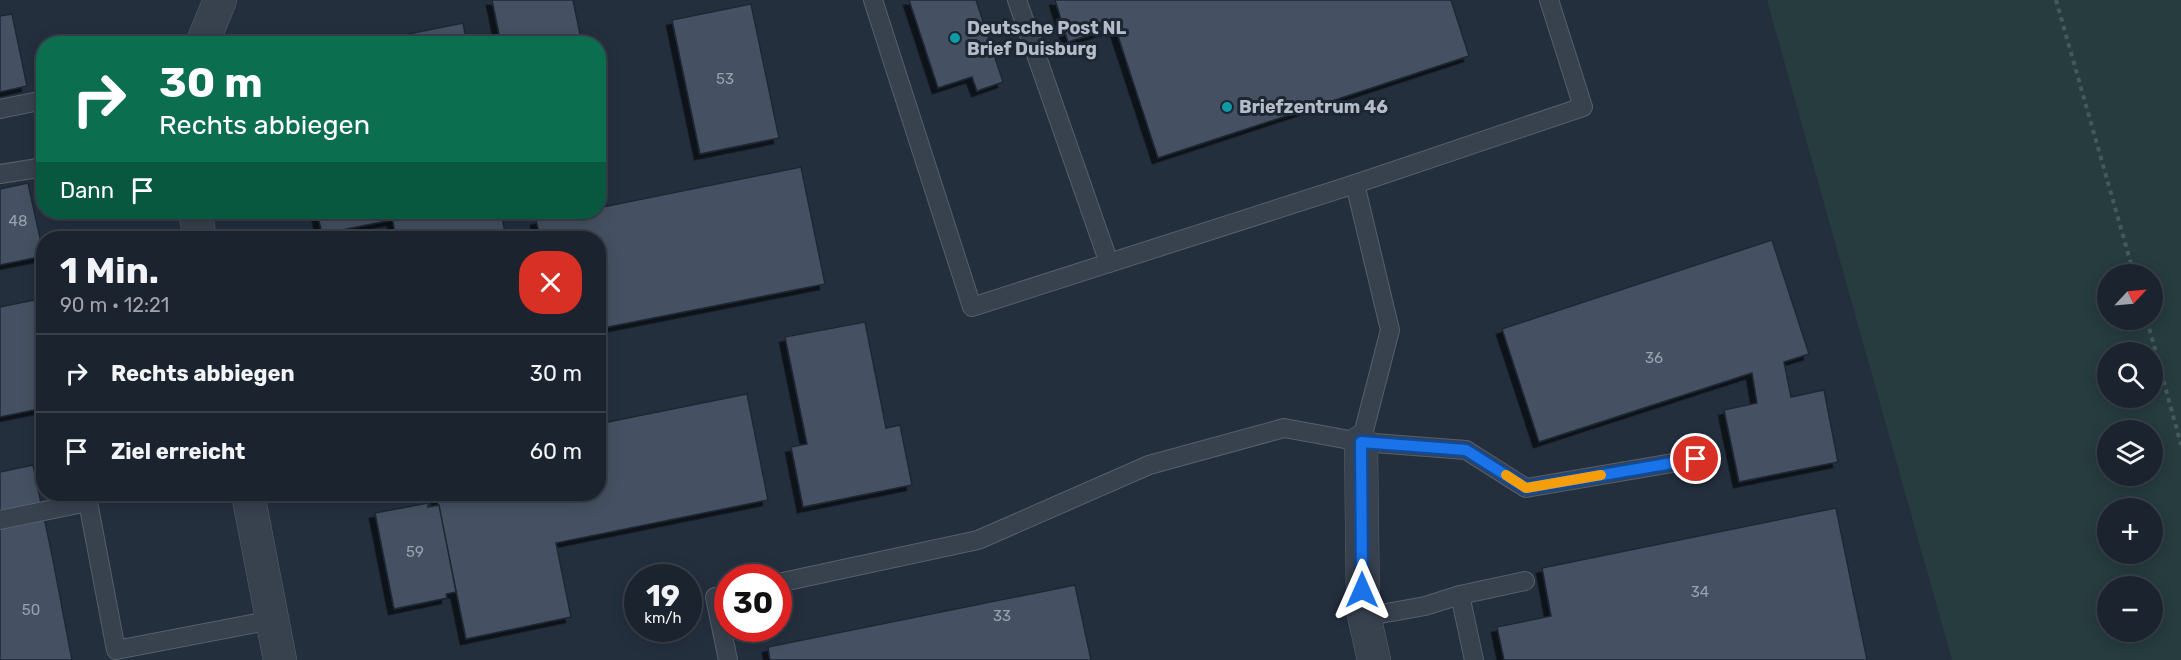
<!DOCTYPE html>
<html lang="de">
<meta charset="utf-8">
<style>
:root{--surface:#1b232e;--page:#282f3a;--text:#f1f3f6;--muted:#a0a4aa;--line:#39404a}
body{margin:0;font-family:Rubik,sans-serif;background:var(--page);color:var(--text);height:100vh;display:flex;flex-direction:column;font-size:22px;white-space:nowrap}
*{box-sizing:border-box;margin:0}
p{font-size:20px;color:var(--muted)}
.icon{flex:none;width:33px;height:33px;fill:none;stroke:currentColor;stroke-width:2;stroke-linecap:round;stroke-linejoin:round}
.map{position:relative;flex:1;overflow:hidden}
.details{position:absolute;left:36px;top:231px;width:570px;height:270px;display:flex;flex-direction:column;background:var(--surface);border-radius:24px;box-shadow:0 3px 15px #0003,0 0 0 2px var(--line)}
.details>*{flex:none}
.hud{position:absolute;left:36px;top:36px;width:570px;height:183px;border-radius:24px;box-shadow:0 3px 15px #0003,0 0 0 2px var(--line);background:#0b6e4f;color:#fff;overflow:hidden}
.needle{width:39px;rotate:64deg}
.buttons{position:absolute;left:2097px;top:264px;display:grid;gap:12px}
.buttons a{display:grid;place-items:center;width:66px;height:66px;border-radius:50%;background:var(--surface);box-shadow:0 3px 15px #0003,0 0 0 2px var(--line);font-size:30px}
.speed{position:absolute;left:624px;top:564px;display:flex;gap:12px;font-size:30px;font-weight:700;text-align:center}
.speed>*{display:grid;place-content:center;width:78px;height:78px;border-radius:50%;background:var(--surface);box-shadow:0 3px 15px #0003,0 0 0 2px var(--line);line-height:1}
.speed small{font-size:15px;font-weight:400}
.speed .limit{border:9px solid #d22;background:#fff;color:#111}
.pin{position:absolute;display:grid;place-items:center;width:51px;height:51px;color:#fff;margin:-26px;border:3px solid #fff;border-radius:50%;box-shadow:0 2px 6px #0007}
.me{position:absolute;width:66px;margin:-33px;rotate:0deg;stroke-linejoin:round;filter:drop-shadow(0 0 4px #0008)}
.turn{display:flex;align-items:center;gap:21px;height:126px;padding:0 24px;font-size:27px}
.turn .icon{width:78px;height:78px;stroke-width:2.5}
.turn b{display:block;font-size:42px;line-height:51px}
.then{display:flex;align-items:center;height:57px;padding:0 24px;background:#0003;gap:12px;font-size:22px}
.round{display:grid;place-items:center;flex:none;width:63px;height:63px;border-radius:24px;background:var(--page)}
.overview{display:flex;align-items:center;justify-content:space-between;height:102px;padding:0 24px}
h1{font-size:36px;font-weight:700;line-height:45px}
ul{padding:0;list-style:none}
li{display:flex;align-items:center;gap:18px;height:78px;padding:0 24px;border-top:2px solid var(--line)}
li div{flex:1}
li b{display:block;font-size:22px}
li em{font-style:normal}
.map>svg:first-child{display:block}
</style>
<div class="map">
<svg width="2181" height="660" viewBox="0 0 2181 660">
<defs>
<filter id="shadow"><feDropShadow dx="-5.5" dy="5.5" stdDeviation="0" flood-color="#0009"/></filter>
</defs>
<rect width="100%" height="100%" fill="#242f3e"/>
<!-- green -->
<path fill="#263c3f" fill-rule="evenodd" d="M1767 0H2181V660H1952ZM2108 274H2152V320H2108ZM2152 352V398H2108V352ZM2108 430H2152V476H2108ZM2108 508H2152V554H2108ZM2152 586V632H2108V586Z"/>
<!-- building -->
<g fill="#455162" stroke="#1f2835" stroke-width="1.5" filter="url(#shadow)">
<path d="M492 0H573L582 44H501Z"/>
<path d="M909 0H976L1003 82 977 91 972 77 938 88Z"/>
<path d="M1055 0H1451L1469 56 1158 158 1115 27 1068 42Z"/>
<path d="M751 4 779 138 700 154 672 20Z"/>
<path d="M12 14 27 86 0 92V16Z"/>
<path d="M463 23 467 44H359Z"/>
<path d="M801 167 825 284 598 329V238H540L536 220 580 212H598V208Z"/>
<path d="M28 183 44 256 0 265V189Z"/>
<path d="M317 212H391L392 220 322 234Z"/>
<path d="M391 212H501L506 238H396Z"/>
<path d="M1772 240 1809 354 1784 362 1791 397 1824 390 1838 462 1739 482 1724 410 1757 403 1752 373 1539 442 1502 329Z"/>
<path d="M44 298V408L0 417V307Z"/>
<path d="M865 322 886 428 900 425 912 485 803 507 791 447 807 444 785 337Z"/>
<path d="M747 394 768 500 556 543 571 617 466 639 436 494H598V424Z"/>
<path d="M33 465 53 560 72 660H0V472Z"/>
<path d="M428 503V507L439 505 456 592 446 594 447 598 394 609 375 513Z"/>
<path d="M1836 508 1867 660H1504L1497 627 1551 616 1542 568Z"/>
<path d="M1075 585 1091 660H770L768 647Z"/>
</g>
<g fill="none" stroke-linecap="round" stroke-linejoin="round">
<!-- lane casing -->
<g stroke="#565f6c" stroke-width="20">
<g id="lane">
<path d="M873 0 972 307 1355 184 1583 107 1549 0"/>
<path d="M1017 0 1109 263"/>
<path d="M0 109 44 100"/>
<path d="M0 174 44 167"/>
<path d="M1355 184 1390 330 1361 442"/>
<path d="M0 520 88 502 116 650 272 620"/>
<path d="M778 583 978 540 1149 465 1284 428 1361 442 1466 450 1526 488 1696 459"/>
<path d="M728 594 715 597 728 660"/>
<path d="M1460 595 1474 660"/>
<path d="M1364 617 1425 606 1460 595 1525 581"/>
</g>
</g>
<!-- street casing -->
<g stroke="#565f6c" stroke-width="34">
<g id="street">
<path d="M202 44 220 0"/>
<path d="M195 212 200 238"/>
<path d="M1361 442 1363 611 1374 660"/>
<path d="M248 494 280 660"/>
</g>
</g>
<!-- path -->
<g stroke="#44595c" stroke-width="4" stroke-dasharray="4.5 4.5" stroke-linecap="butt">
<path d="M2056 0 2134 274"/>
<path d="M2147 320 2181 445"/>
</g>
<!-- lane -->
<use href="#lane" stroke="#38414e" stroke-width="18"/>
<!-- street -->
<use href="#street" stroke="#38414e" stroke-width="33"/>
</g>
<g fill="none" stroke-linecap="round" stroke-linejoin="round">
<!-- route casing -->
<g stroke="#114b97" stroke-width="15">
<path id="route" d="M1362 590 1361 442 1466 450 1526 488 1696 459"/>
</g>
<!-- route -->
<use href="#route" stroke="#1a73e8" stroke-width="10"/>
<!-- slow -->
<path stroke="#f59e0b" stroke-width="10" d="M1506 475 1526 488 1601 475"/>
</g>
<!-- markers -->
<g fill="#0f9aa8" stroke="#1d2633" stroke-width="2">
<circle cx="955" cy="38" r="6"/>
<circle cx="1227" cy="107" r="6"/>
</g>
<g text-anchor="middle" stroke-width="6" stroke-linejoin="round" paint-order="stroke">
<!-- number labels -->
<g font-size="15" fill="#98a1af">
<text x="725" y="84">53</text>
<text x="18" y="226">48</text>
<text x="1654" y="363">36</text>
<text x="415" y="557">59</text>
<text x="1700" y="597">34</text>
<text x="31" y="615">50</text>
<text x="1002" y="621">33</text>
</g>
<!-- poi labels -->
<g font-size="18" font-weight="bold" fill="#b4bcc9" stroke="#1d2633" text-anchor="start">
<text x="967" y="34">Deutsche Post NL<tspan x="967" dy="21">Brief Duisburg</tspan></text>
<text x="1239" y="113">Briefzentrum 46</text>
</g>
</g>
</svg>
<div class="buttons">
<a><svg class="needle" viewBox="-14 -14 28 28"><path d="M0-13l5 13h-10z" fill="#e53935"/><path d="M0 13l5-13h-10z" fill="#a0a4aa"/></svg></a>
<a><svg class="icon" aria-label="search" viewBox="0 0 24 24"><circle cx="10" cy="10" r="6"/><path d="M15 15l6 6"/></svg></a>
<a><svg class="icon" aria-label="layers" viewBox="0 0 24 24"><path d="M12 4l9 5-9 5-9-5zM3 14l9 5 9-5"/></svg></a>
<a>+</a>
<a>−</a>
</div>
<div class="speed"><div>19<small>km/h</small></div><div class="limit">30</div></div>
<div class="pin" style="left:1696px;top:459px;background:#d93025"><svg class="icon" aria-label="arrive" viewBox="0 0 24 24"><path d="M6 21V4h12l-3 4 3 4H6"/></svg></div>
<svg class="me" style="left:1362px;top:590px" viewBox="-20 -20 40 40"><path d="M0-17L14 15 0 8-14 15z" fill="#1a73e8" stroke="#fff" stroke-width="4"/></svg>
<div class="hud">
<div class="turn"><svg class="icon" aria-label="right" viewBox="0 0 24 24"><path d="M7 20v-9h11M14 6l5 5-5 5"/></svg><div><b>30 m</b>Rechts abbiegen</div></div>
<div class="then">Dann<svg class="icon" aria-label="arrive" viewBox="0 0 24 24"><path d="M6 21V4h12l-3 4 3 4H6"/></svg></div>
</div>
<section class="details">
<div class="overview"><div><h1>1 Min.</h1><p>90 m · 12:21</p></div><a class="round" style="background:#d93025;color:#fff"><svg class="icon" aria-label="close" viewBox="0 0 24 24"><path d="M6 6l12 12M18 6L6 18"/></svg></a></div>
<ul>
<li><svg class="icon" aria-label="right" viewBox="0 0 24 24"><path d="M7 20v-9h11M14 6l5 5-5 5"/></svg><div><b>Rechts abbiegen</b></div><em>30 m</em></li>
<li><svg class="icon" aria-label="arrive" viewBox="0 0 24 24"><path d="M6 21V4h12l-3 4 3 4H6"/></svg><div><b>Ziel erreicht</b></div><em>60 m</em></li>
</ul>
</section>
</div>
